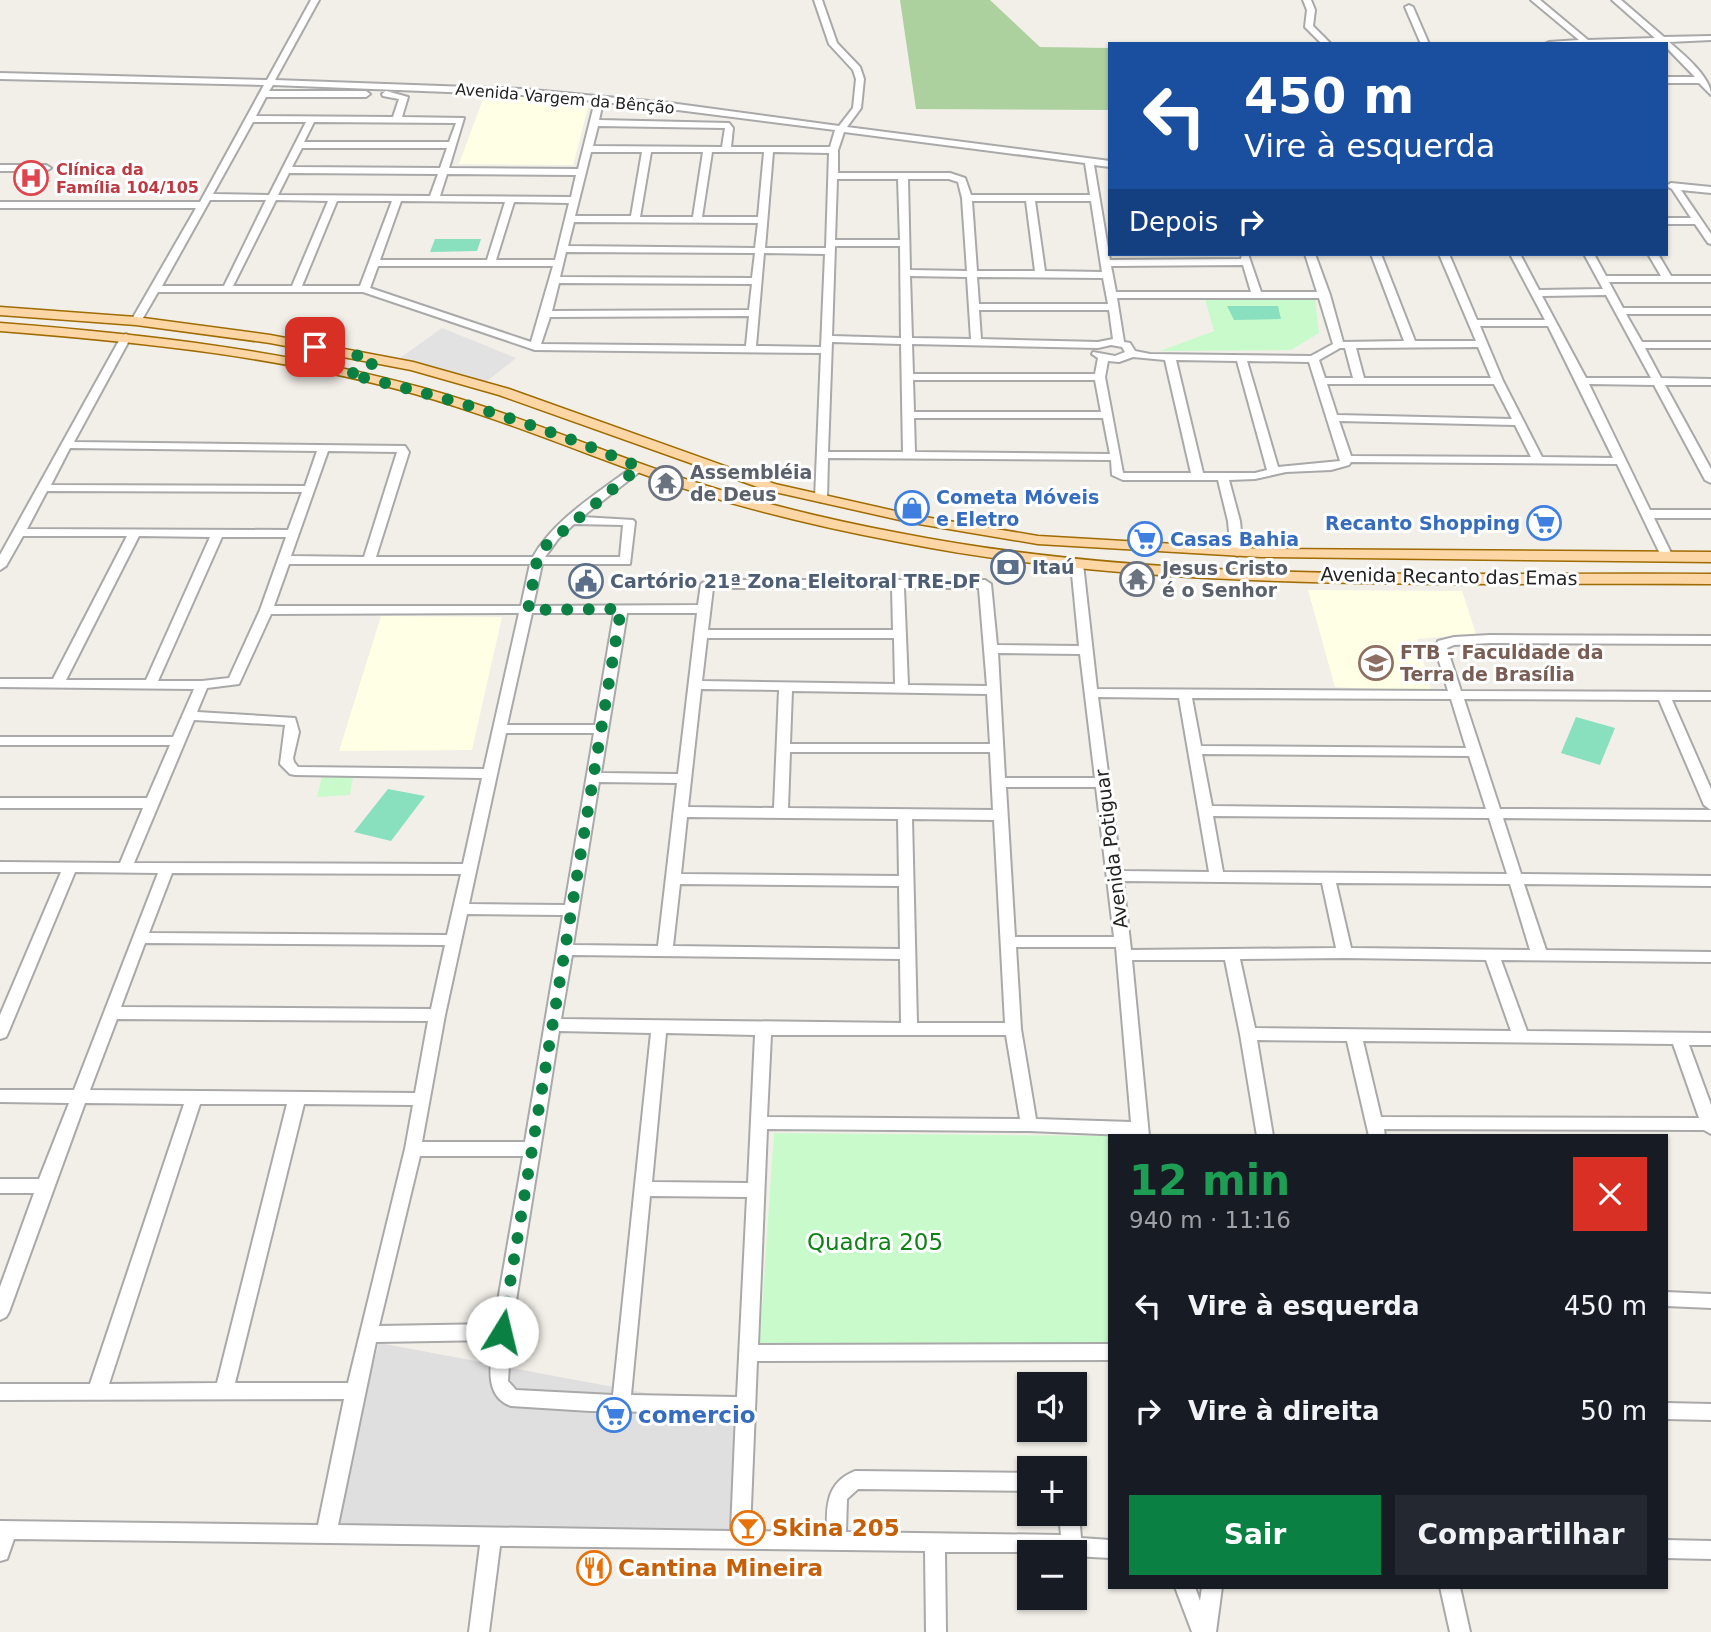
<!DOCTYPE html>
<html lang="pt">
<meta charset="utf-8">
<style>
:root{--surface:#171b24;--page:#242831;--text:#f1f3f6;--muted:#9ea1a6;--accent:#0b8043}
body{margin:0;font-family:"DejaVu Sans",sans-serif;background:var(--page);color:var(--text);height:100vh;display:flex;flex-direction:column;font-size:26px;white-space:nowrap}
*{box-sizing:border-box;margin:0}
p{font-size:23px;color:var(--muted)}
.icon{flex:none;width:38px;height:38px;fill:none;stroke:currentColor;stroke-width:2;stroke-linecap:round;stroke-linejoin:round}
.map{position:relative;flex:1;overflow:hidden}
.panel{position:absolute;left:1108px;top:1134px;width:560px;height:455px;display:flex;flex-direction:column;background:var(--surface);border-radius:0px;box-shadow:0 2px 5px #0004}
.panel>*{flex:none}
.top-card{position:absolute;left:1108px;top:42px;width:560px;height:214px;border-radius:0px;box-shadow:0 2px 5px #0004;background:#1a4fa0;color:#fff;overflow:hidden}
.fabs{position:absolute;left:1017px;top:1372px;display:grid;gap:14px}
.fabs a{display:grid;place-items:center;width:70px;height:70px;border-radius:0px;background:var(--surface);box-shadow:0 2px 5px #0004;font-size:35px}
.pin{position:absolute;display:grid;place-items:center;width:60px;height:60px;color:#fff;margin:-30px;border-radius:14px;box-shadow:0 4px 10px #0006}
.me{position:absolute;width:77px;margin:-38px;rotate:9deg;stroke-linejoin:round;filter:drop-shadow(0 0 5px #0008)}
.turn{display:flex;align-items:center;gap:24px;height:147px;padding:0 21px;font-size:32px}
.turn .icon{width:91px;height:91px;stroke-width:2.5}
.turn b{display:block;font-size:49px;line-height:60px}
.then{display:flex;align-items:center;height:66px;padding:0 21px;background:#0003;gap:14px;font-size:26px}
.round{display:grid;place-items:center;flex:none;width:74px;height:74px;border-radius:0px;background:var(--page)}
.summary{display:flex;align-items:center;justify-content:space-between;height:119px;padding:0 21px}
h1{font-size:42px;font-weight:700;line-height:52px;color:#1e9e55}
.cta{display:flex;gap:14px;margin-top:auto;padding:14px 21px}
.cta a{flex:1;height:80px;border-radius:0px;background:var(--accent);color:#fff;font-size:28px;font-weight:700;line-height:80px;text-align:center}
.cta a+a{background:var(--page);color:var(--text)}
ul{padding:0;list-style:none}
li{display:flex;align-items:center;gap:21px;height:105px;padding:0 21px}
li div{flex:1}
li b{display:block;font-size:26px}
li em{font-style:normal}
.map>svg:first-child{display:block}
</style>
<div class="map">
<svg width="1711" height="1632" viewBox="0 0 1711 1632">
<rect width="100%" height="100%" fill="#f2efe9"/>
<!-- residential -->
<path fill="#e0dfdf" d="M379 1343 736 1410 740 1531 328 1524Z"/>
<!-- education -->
<g fill="#ffffe5">
<path d="M486 91 590 100 573 165 459 164Z"/>
<path d="M1308 590 1462 591 1476 634 1417 639 1432 692 1335 687Z"/>
<path d="M381 616 502 617 472 750 339 751Z"/>
</g>
<!-- forest -->
<path fill="#add19e" d="M900 0H990L1040 47 1109 48V110L916 109Z"/>
<!-- park -->
<g fill="#c8facc">
<path d="M1205 299H1315L1319 333 1291 350 1160 351 1214 331Z"/>
<path d="M322 776 353 777 350 795 317 797Z"/>
<path d="M774 1133 1109 1136V1344L759 1353Z"/>
</g>
<!-- pitch -->
<g fill="#88e0be">
<path d="M435 239H481L477 251 430 252Z"/>
<path d="M1227 306H1278L1281 319 1234 320Z"/>
<path d="M1576 717 1615 728 1600 765 1561 753Z"/>
<path d="M388 789 425 796 391 841 354 832Z"/>
</g>
<!-- parking -->
<path fill="#e2e2e2" d="M442 328 516 358 486 382 400 358Z"/>
<g fill="none" stroke-linecap="round" stroke-linejoin="round">
<!-- minor casing -->
<g stroke="#a9a9a9" stroke-width="4">
<g id="minor">
<path d="M311 0H319L275 80 522 89 670 103 839 126 853 108 856 79 853 70 829 44 814 0H822L837 43 860 67 864 79 861 108 847 127 1110 161V167L1094 165 1110 260 1241 259 1242 254H1248L1261 292H1317L1305 254H1315L1330 295 1343 342 1404 341 1371 254H1381L1415 341H1476L1439 254H1449L1477 320H1545L1510 254H1520L1539 290 1603 289 1584 254H1594L1606 276H1661L1648 254H1658L1671 276H1711V282H1609L1623 308H1711V314H1626L1642 342H1711V348H1645L1661 378 1711 379V385H1665L1711 469V483L1705 480 1654 385 1589 384 1650 510H1711V518H1654L1673 557 1671 560H1663L1617 464 1351 462 1349 465 1331 470 1286 472 1255 479 1229 480 1240 521 1243 552 1237 556 1231 552 1228 521 1218 480H1123L1112 475 1111 460 828 458 827 499 821 502 815 499 821 353 535 350 363 292H158L140 323 136 324 131 321 196 208H0V202H200L264 85 0 79V73L267 80ZM273 85 522 95 595 101 578 169 449 168 464 118 402 117 408 97 386 91 382 94 383 96 399 99 393 117 256 116 266 97H366L370 94 366 91H269ZM603 102 670 109 835 130 830 147H731L733 128 729 123 599 120ZM253 122H306L269 195 213 194ZM314 122 456 123 449 142H304ZM598 126 724 128H725L722 147 593 146ZM844 132 1085 163 1090 195H971L965 178 950 173H838V150ZM302 148H447L440 168 292 167ZM591 152H642L631 216H575ZM651 152H703L693 217H640ZM712 152H764L758 217H702ZM773 152 829 153 826 248H765ZM289 173 438 174 430 196 278 195ZM447 174 576 175 571 197 440 196ZM837 179H898L900 240H835ZM908 179H949L958 182 962 198 967 271 910 270ZM210 200H266L224 286H162ZM276 200 328 201 292 286H233ZM337 201H392L360 286H302ZM401 201 505 202 487 260H380ZM972 201H1026L1035 271H977ZM1035 201H1091L1102 272 1045 271ZM514 202 569 203 555 260H496ZM574 222 758 223 755 248 568 246ZM835 246H900L901 338 832 336ZM566 252 755 253 752 278 560 277ZM764 253 825 254 821 347 756 346ZM1243 265 1251 292H1116L1111 266ZM378 266H553L531 342 370 288ZM910 276 967 277 971 339 912 338ZM977 277 1103 278 1108 304H979ZM559 283 752 284 749 310 552 311ZM1606 295 1651 378H1586L1542 296ZM1117 298H1319L1333 344 1311 356 1150 354 1135 351 1130 343 1124 342ZM979 310H1109L1113 339 1098 342 981 339ZM749 316 746 346 541 344 550 317ZM1480 326H1548L1613 458 1542 457 1503 381ZM832 342 901 344 903 452H828ZM912 344 1098 348 1111 345 1122 347 1125 352 1115 356 1093 352 1092 354 1098 358 1095 374H913ZM1478 347 1491 378H1364L1356 348ZM1340 348H1345L1353 378H1325L1319 360ZM1133 357 1165 360 1191 473H1123L1105 377 1108 361 1119 362ZM1176 360 1237 361 1267 470 1255 473H1203ZM1247 361 1309 362 1340 461 1278 467ZM913 380H1095L1101 412H914ZM1327 384H1494L1512 419 1337 415ZM914 418H1103L1110 454 915 452ZM1339 421 1515 425 1531 457 1351 456Z"/>
<path d="M1303 0H1311L1315 10 1313 26 1331 44H1322L1305 27 1307 10Z"/>
<path d="M1531 0H1540L1588 40 1655 38 1612 0H1621L1664 37 1711 36V40L1669 42C1682 53 1711 77 1711 95L1699 83H1666V77H1695L1666 47V44H1545L1549 42 1579 40Z"/>
<path d="M1409 5 1413 7 1429 44H1421L1405 7Z"/>
<path d="M0 165H46L51 168 46 171H0Z"/>
<path d="M1671 183 1711 187V193L1681 190 1711 234V244L1708 243 1695 224H1666V218H1691L1672 189 1666 186Z"/>
<path d="M126 334 131 337 74 442 405 446 409 452 376 557H533C555 518 600 492 635 465H643V469L582 517 633 520 635 522 630 564H542L533 606 698 605 701 584 707 580H985L991 584 997 645 1079 646 1071 564 1077 560 1083 564 1097 689 1448 691 1435 648 1438 641 1454 637 1490 635 1711 636V644L1490 643 1454 645 1447 648 1461 691 1711 692V700H1672L1711 789V810L1704 805 1659 700 1464 699 1500 809 1711 810V820L1503 818 1521 874 1711 876V886L1524 884 1546 950 1711 952V962L1501 960 1527 1031 1711 1033V1045H1689L1711 1105V1134L1704 1130 1384 1129 1385 1136H1369L1347 1041 1257 1040 1273 1136H1257L1240 1034 1225 960H1132L1149 1136 1029 1131 767 1129 758 1345 1110 1344V1360L757 1361 750 1531 827 1532C826 1505 827 1482 855 1471L1029 1473V1491L858 1489 847 1499 846 1532 1061 1535 1059 1514H1074V1507L1079 1514 1081 1538 1110 1540V1558L1074 1556V1552H945L946 1632H926L925 1551 500 1546 489 1632H469L480 1545 14 1539 7 1559 0 1561V1521L318 1525 344 1399 0 1400V1384H90L184 1104 85 1103 9 1312 6 1317 0 1320V1287L34 1193H0V1179H39L69 1103 0 1102V1090H74L158 873 75 872 8 1033 6 1037 0 1039V1015L61 872H0V862L120 863 143 808H0V798H147L170 745H0V737H173L194 689 0 687V679H53L127 536H23L6 566 0 570V555L121 337ZM70 448 317 451 305 486 51 485ZM328 451 397 452 364 557 291 556ZM47 491 302 492 288 530 27 529ZM574 524 623 525 620 557H545L558 539ZM139 536 210 537 146 680H66ZM222 537H286L260 610 229 678 202 681H158ZM289 564H530L521 606H274ZM713 588H892L893 630H708ZM904 588H979L987 686 908 685ZM519 613 484 769 298 767 294 762 293 758 299 732 295 718 197 712 207 688 239 684 271 614ZM532 613H614L595 725H507ZM627 613H697L678 774 601 773ZM707 638H894L895 684 702 681ZM998 653 1080 654 1095 778H1005ZM701 689 779 690 774 808 688 807ZM792 691 987 694 990 744H790ZM1098 697 1179 698 1209 872 1121 871ZM1192 698 1451 699 1466 748 1201 746ZM194 720 285 725 280 764 290 774 295 775 482 778 463 864 134 863ZM506 733H594L565 905 469 904ZM790 752H990L993 810 788 808ZM1202 754 1469 756 1486 809 1212 806ZM599 782 677 783 658 946 573 945ZM1006 787H1096L1114 937H1015ZM1213 816 1489 818 1507 874 1223 872ZM687 817 898 819 899 876 681 874ZM912 819 994 820 1005 1023H917ZM172 873 461 874 447 935 149 933ZM1123 881 1322 883 1336 948 1131 950ZM1336 883 1510 884 1530 950 1351 948ZM680 884 899 886 900 949 673 946ZM467 914 563 915 525 1142H422L445 1015ZM145 943 445 945 431 1009 121 1007ZM1016 947H1116L1131 1122 1036 1119 1021 1029ZM572 955 900 959 901 1023 561 1019ZM1345 958 1486 960 1511 1031 1255 1028 1240 959ZM117 1019 428 1021 415 1093 90 1090ZM559 1031 651 1033 613 1395 516 1390 508 1381 511 1332ZM666 1033 755 1035 748 1183 652 1182ZM771 1035H1006L1020 1119 767 1117ZM1363 1041 1673 1044 1699 1118 1381 1117ZM200 1104H287L217 1383 109 1384ZM304 1104 413 1105 405 1149 348 1383H235ZM420 1156H523L494 1324 379 1326ZM650 1196 747 1197 737 1397 631 1395ZM493 1340C491 1363 483 1396 511 1406L590 1411 736 1413 731 1531 338 1525 376 1342Z"/>
<path d="M1666 1292 1711 1294V1308L1666 1306Z"/>
<path d="M1666 1403 1711 1404V1420L1666 1419Z"/>
<path d="M1666 1540 1711 1541V1559L1666 1558Z"/>
<path d="M1175 1587H1195L1200 1601 1202 1587H1222L1216 1632H1192Z"/>
<path d="M1440 1587H1460L1470 1632H1450Z"/>
</g>
</g>
<!-- major casing -->
<g stroke="#a06b00" stroke-width="3">
<g id="major">
<path d="M0 307 136 317 270 335 413 362 509 389 775 484 913 515 1038 536 1261 549 1711 552V562L1261 557 1038 544 913 523 766 490 499 395 411 370 270 343 136 325 0 315Z"/>
<path d="M0 323C142 334 285 350 423 388 510 412 593 448 679 477 751 501 825 519 899 533 1162 585 1444 572 1711 574V584C1445 582 1161 594 899 542 819 527 739 508 662 481 580 452 499 418 415 394 280 356 139 342 0 331Z"/>
</g>
</g>
<!-- minor -->
<use href="#minor" fill="#fff" fill-rule="evenodd"/>
<!-- major -->
<use href="#major" fill="#fcd6a4" fill-rule="evenodd"/>
</g>
<g fill="none" stroke-linecap="round" stroke-linejoin="round">
<!-- route -->
<path stroke="#0b8043" stroke-width="12" stroke-dasharray="0 21.6" d="M315 347 370 358 374 362 364 371 348 374C447 397 545 426 639 467L543 548 537 560 528 610 621 609 502 1332"/>
</g>
<!-- icons -->
<defs>
<g id="hospital-ring" transform="scale(1.75)"><circle r="9.5" fill="#fff" stroke="#e0444e" stroke-width="1.5"/><path d="M-5-5h3v3.5h4V-5h3V5h-3V1.5h-4V5h-3Z" fill="#e0444e"/></g>
<g id="temple-ring" transform="scale(1.75)"><circle r="9.5" fill="#fff" stroke="#6b7280" stroke-width="1.5"/><path d="M0-6L5-2H3V0L6.5 2.5H4V6H1.5V3h-3V6H-4V2.5H-6.5L-3 0V-2H-5Z" fill="#6b7280"/></g>
<g id="shop-ring" transform="scale(1.75)"><circle r="9.5" fill="#fff" stroke="#3f7fe0" stroke-width="1.5"/><path d="M-5-2.5h2.3a2.7 3.5 0 0 1 5.4 0H5L5.5 6h-11ZM-1.5-2.5h3a1.5 2.3 0 0 0-3 0Z" fill="#3f7fe0"/></g>
<g id="supermarket-ring" transform="scale(1.75)"><circle r="9.5" fill="#fff" stroke="#3f7fe0" stroke-width="1.5"/><path d="M-6-5.5h2.5l.6 2H6L4.5 2H-2.5L-4.4-4H-6ZM-1.5 3.2a1.3 1.3 0 1 0 .1 0ZM3 3.2a1.3 1.3 0 1 0 .1 0Z" fill="#3f7fe0"/></g>
<g id="bank-ring" transform="scale(1.75)"><circle r="9.5" fill="#fff" stroke="#5c6f8a" stroke-width="1.5"/><path d="M-6-4H6V4H-6ZM0-2.3a2.3 2.3 0 1 0 0 4.6a2.3 2.3 0 1 0 0-4.6Z" fill="#5c6f8a"/></g>
<g id="civic-ring" transform="scale(1.75)"><circle r="9.5" fill="#fff" stroke="#5c6f8a" stroke-width="1.5"/><path d="M-.6-6.5H3V-4.5H.6V-3L4-1V1h2V6H-6V1h2V-1L-.6-3ZM-1.2 2.5V6h2.4V2.5Z" fill="#5c6f8a"/></g>
<g id="university-ring" transform="scale(1.75)"><circle r="9.5" fill="#fff" stroke="#8d6e63" stroke-width="1.5"/><path d="M0-5L7-2L0 1L-7-2ZM-4 1L0 2.5L4 1V4Q0 6-4 4Z" fill="#8d6e63"/></g>
<g id="bar-ring" transform="scale(1.75)"><circle r="9.5" fill="#fff" stroke="#e8710a" stroke-width="1.5"/><path d="M-6-5H6L.8 .8V4.5H3.5V6h-7V4.5H-.8V.8Z" fill="#e8710a"/></g>
<g id="restaurant-ring" transform="scale(1.75)"><circle r="9.5" fill="#fff" stroke="#e8710a" stroke-width="1.5"/><path d="M-5-6h1v4h1v-4h1v4h1v-4h1v5L-1.5 .5V6h-2V.5L-5-1ZM5-6V6H3V1.5H1.5Q1.5-4 5-6Z" fill="#e8710a"/></g>
</defs>
<g fill-rule="evenodd">
<use href="#hospital-ring" x="31" y="178"/>
<use href="#temple-ring" x="666" y="483"/>
<use href="#shop-ring" x="912" y="508"/>
<use href="#supermarket-ring" x="1544" y="523"/>
<use href="#supermarket-ring" x="1145" y="539"/>
<use href="#bank-ring" x="1008" y="567"/>
<use href="#temple-ring" x="1137" y="579"/>
<use href="#civic-ring" x="586" y="581"/>
<use href="#university-ring" x="1376" y="663"/>
<use href="#supermarket-ring" x="614" y="1415"/>
<use href="#bar-ring" x="748" y="1528"/>
<use href="#restaurant-ring" x="594" y="1568"/>
</g>
<g text-anchor="middle" stroke-width="6" stroke-linejoin="round" paint-order="stroke">
<!-- far-street labels -->
<g font-size="16" fill="#222" stroke="#fff">
<text transform="translate(565 98) rotate(5)" y="6">Avenida Vargem da Bênção</text>
</g>
<!-- far-health labels -->
<g font-size="16" font-weight="bold" fill="#be3a42" stroke="#fff" text-anchor="start">
<text x="56" y="175">Clínica da<tspan x="56" dy="18">Família 104/105</tspan></text>
</g>
<!-- worship labels -->
<g font-size="19" font-weight="bold" fill="#5b616d" stroke="#fff" text-anchor="start">
<text x="690" y="479">Assembléia<tspan x="690" dy="22">de Deus</tspan></text>
<text x="1162" y="575">Jesus Cristo<tspan x="1162" dy="22">é o Senhor</tspan></text>
</g>
<!-- shop labels -->
<g font-size="19" font-weight="bold" fill="#366cbe" stroke="#fff" text-anchor="start">
<text x="936" y="504">Cometa Móveis<tspan x="936" dy="22">e Eletro</tspan></text>
<text x="1520" y="530" text-anchor="end">Recanto Shopping</text>
<text x="1170" y="546">Casas Bahia</text>
</g>
<!-- service labels -->
<g font-size="19" font-weight="bold" fill="#4e5e75" stroke="#fff" text-anchor="start">
<text x="1032" y="574">Itaú</text>
<text x="610" y="588">Cartório 21ª Zona Eleitoral TRE-DF</text>
</g>
<!-- street labels -->
<g font-size="19" fill="#222" stroke="#fff">
<text transform="translate(1449 576) rotate(1)" y="7">Avenida Recanto das Emas</text>
<text transform="translate(1111 849) rotate(-97)" y="7">Avenida Potiguar</text>
</g>
<!-- education labels -->
<g font-size="19" font-weight="bold" fill="#785e54" stroke="#fff" text-anchor="start">
<text x="1400" y="659">FTB - Faculdade da<tspan x="1400" dy="22">Terra de Brasília</tspan></text>
</g>
<!-- near-park labels -->
<g font-size="23" fill="#0c8416" stroke="#fff">
<text x="875" y="1250">Quadra 205</text>
</g>
<!-- near-shop labels -->
<g font-size="23" font-weight="bold" fill="#366cbe" stroke="#fff" text-anchor="start">
<text x="638" y="1423">comercio</text>
</g>
<!-- near-food labels -->
<g font-size="23" font-weight="bold" fill="#c56008" stroke="#fff" text-anchor="start">
<text x="772" y="1536">Skina 205</text>
<text x="618" y="1576">Cantina Mineira</text>
</g>
</g>
</svg>
<div class="fabs">
<a><svg class="icon" aria-label="sound" viewBox="0 0 24 24"><path d="M4 9h4l5-4v14l-5-4H4zM17 9q2 3 0 6"/></svg></a>
<a>+</a>
<a>−</a>
</div>
<div class="pin" style="left:315px;top:347px;background:#d93025"><svg class="icon" aria-label="arrive" viewBox="0 0 24 24"><path d="M6 21V4h12l-3 4 3 4H6"/></svg></div>
<svg class="me" style="left:502px;top:1332px" viewBox="-20 -20 40 40"><circle r="19" fill="#fff"/><path d="M0-13L10 11 0 6-10 11z" fill="#0b8043"/></svg>
<div class="top-card">
<div class="turn"><svg class="icon" aria-label="left" viewBox="0 0 24 24"><path d="M17 20v-9H6M10 6l-5 5 5 5"/></svg><div><b>450 m</b>Vire à esquerda</div></div>
<div class="then">Depois<svg class="icon" aria-label="right" viewBox="0 0 24 24"><path d="M7 20v-9h11M14 6l5 5-5 5"/></svg></div>
</div>
<section class="panel">
<div class="summary"><div><h1>12 min</h1><p>940 m · 11:16</p></div><a class="round" style="background:#d93025;color:#fff"><svg class="icon" aria-label="close" viewBox="0 0 24 24"><path d="M6 6l12 12M18 6L6 18"/></svg></a></div>
<ul>
<li><svg class="icon" aria-label="left" viewBox="0 0 24 24"><path d="M17 20v-9H6M10 6l-5 5 5 5"/></svg><div><b>Vire à esquerda</b></div><em>450 m</em></li>
<li><svg class="icon" aria-label="right" viewBox="0 0 24 24"><path d="M7 20v-9h11M14 6l5 5-5 5"/></svg><div><b>Vire à direita</b></div><em>50 m</em></li>
</ul>
<div class="cta"><a>Sair</a><a>Compartilhar</a></div>
</section>
</div>
